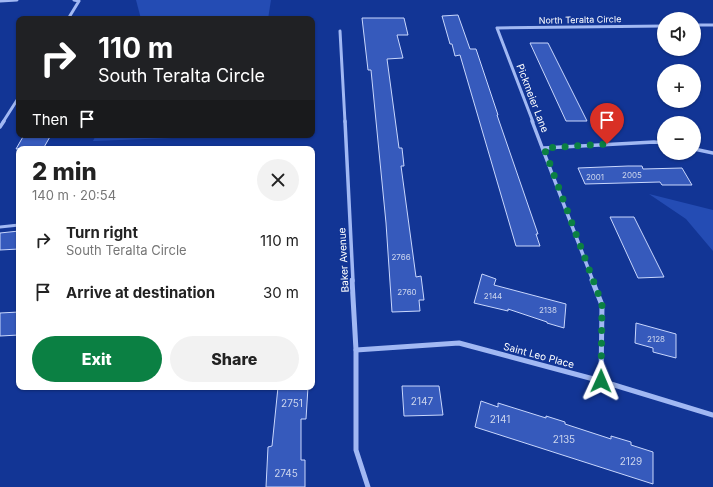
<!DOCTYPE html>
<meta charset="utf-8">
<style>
:root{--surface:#fff;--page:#f2f2f2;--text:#222;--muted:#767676;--accent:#0b8043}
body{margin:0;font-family:Inter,sans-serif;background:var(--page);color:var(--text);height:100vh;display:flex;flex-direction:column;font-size:15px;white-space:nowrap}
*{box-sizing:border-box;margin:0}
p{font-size:13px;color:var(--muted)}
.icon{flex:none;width:22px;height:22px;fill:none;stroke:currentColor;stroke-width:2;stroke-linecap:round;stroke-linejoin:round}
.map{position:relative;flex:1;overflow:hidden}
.sheet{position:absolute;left:16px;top:146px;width:299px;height:244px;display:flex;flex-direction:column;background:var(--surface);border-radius:8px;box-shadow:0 1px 3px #0004}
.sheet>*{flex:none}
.banner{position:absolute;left:16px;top:16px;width:299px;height:122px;border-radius:8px;box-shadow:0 1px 3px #0004;background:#202124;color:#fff;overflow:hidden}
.tools{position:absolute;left:657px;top:12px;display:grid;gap:8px}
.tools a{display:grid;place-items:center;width:44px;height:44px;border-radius:50%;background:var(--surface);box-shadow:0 1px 3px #0004;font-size:20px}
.pin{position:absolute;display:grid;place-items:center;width:34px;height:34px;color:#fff;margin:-41px -17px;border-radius:50% 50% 50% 0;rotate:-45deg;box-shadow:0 0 4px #0007}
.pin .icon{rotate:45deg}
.me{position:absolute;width:44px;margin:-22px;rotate:1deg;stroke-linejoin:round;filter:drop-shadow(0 0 3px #0008)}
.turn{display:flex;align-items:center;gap:14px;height:84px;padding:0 16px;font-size:18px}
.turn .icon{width:52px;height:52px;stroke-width:2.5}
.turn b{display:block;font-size:28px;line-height:34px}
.then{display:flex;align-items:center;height:38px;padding:0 16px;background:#0003;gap:8px;font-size:15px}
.round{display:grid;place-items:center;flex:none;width:42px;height:42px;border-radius:21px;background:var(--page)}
.head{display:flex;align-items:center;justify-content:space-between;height:68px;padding:0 16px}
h1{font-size:24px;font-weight:800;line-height:30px}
.action{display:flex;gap:8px;margin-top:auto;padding:8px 16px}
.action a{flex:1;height:46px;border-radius:24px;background:var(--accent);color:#fff;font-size:16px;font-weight:800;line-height:46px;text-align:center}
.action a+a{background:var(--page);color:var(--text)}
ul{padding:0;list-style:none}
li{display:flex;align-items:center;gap:12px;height:52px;padding:0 16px}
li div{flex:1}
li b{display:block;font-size:15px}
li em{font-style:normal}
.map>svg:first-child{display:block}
</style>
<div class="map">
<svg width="713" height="487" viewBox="0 0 713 487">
<rect width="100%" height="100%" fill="#123595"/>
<!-- green -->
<g fill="#244cb4">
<path d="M136 0H271L268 19H141Z"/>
<path d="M96 135H252L93 141Z"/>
<path d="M649 194 713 210V251L686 219Z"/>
</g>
<!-- building -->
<g fill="#365abc" stroke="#c9d7fd">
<path d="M458 15 470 49H476L498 115H497L538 234H536L540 246H516L460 55 455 56 452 44H450L442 16Z"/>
<path d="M362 18H404L408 35H397L403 58 387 59 399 148H402L404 166H401L416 277 421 276 424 300H419L420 311 392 312 386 223 371 70H368Z"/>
<path d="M530 43H548L587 121H566Z"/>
<path d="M24 135H51L43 149H16Z"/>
<path d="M628 166H642L643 169 682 168 692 185H662L660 182 585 184 578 168Z"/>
<path d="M610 217H634L664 277 638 278Z"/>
<path d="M19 231V249L0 250V233Z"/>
<path d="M482 274 496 279 494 285 566 304 564 328 547 323V322L508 309V311L474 303Z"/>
<path d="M19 312V335L0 336V313Z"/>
<path d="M636 323 676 334V358L653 352V348L635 343Z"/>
<path d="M402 386H439L443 415 404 416Z"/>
<path d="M278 387H308L306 419H301V460H305V487H266L268 447 272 446Z"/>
<path d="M481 401 498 407V403L546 418V416L565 422V424L611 439V436L631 442V445L653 452V484L475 427Z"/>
</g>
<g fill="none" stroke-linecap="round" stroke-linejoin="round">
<!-- service -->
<path stroke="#a1b8f3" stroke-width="3" d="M0 227 19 225"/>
<!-- minor-far2 -->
<g stroke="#a1b8f3" stroke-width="3">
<path d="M0 1 17 0"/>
<path d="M68 19 79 1 74 0"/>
<path d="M694 25H713"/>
<path d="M340 31 345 122"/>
<path d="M3 122 19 97"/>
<path d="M533 122 497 28 664 26"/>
</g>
<!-- minor-far1 -->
<g stroke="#a1b8f3" stroke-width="3.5">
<path d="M345 121 353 281"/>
<path d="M532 121 593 281"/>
<path d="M0 127 4 121"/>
<path d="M544 148 654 142 664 143"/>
<path d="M694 149 713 153"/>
</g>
<!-- minor -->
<g stroke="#a1b8f3" stroke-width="5">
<path d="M352 280 356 350V450L368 487"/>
<path d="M592 280 602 305 601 381"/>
<path d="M356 350 459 343 601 381 713 415"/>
</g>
</g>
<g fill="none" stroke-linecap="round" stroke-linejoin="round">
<!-- route -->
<path stroke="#0b8043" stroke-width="7" stroke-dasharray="0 12.6" d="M601 381 602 304 544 148 607 144"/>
</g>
<g text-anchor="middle" stroke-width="3" stroke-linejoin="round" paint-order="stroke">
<!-- number labels -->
<g font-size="8" fill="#cdd6ee">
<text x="632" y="178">2005</text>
<text x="595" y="180">2001</text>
<text x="401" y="260">2766</text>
<text x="407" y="295">2760</text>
<text x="493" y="299">2144</text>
<text x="548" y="313">2138</text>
<text x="656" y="342">2128</text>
</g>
<!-- far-street labels -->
<g font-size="9" fill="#fff" stroke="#123595">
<text transform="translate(580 20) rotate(-1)" y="3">North Teralta Circle</text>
</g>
<!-- street labels -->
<g font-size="10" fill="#fff" stroke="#123595">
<text transform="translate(533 98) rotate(69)" y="4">Pickmeier Lane</text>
<text transform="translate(343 260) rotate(-93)" y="4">Baker Avenue</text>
<text transform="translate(539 355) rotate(15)" y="4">Saint Leo Place</text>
</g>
<!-- near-number labels -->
<g font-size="10" fill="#cdd6ee">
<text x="422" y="405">2147</text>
<text x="292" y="407">2751</text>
<text x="500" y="423">2141</text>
<text x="564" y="443">2135</text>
<text x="631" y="465">2129</text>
<text x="286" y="477">2745</text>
</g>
</g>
</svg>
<div class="tools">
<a><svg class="icon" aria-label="sound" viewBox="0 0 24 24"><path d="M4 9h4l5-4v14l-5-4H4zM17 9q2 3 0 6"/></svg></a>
<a>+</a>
<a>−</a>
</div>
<div class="pin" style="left:607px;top:144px;background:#d93025"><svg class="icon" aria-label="arrive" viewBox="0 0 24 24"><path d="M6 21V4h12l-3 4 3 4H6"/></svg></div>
<svg class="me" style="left:601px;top:381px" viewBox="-20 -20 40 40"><path d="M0-17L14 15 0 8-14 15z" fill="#0b8043" stroke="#fff" stroke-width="4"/></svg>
<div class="banner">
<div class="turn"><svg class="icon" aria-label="right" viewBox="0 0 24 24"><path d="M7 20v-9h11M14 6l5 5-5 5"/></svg><div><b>110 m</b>South Teralta Circle</div></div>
<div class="then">Then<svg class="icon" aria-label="arrive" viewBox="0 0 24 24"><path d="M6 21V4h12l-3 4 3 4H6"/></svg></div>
</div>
<section class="sheet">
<div class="head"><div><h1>2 min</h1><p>140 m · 20:54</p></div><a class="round"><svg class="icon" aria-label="close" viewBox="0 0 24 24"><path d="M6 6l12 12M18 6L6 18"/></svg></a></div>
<ul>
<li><svg class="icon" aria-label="right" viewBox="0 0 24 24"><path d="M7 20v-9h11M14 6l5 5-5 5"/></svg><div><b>Turn right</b><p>South Teralta Circle</p></div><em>110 m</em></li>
<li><svg class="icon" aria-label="arrive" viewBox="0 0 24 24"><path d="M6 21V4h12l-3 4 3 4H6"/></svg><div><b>Arrive at destination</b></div><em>30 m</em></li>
</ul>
<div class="action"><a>Exit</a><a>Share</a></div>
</section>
</div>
